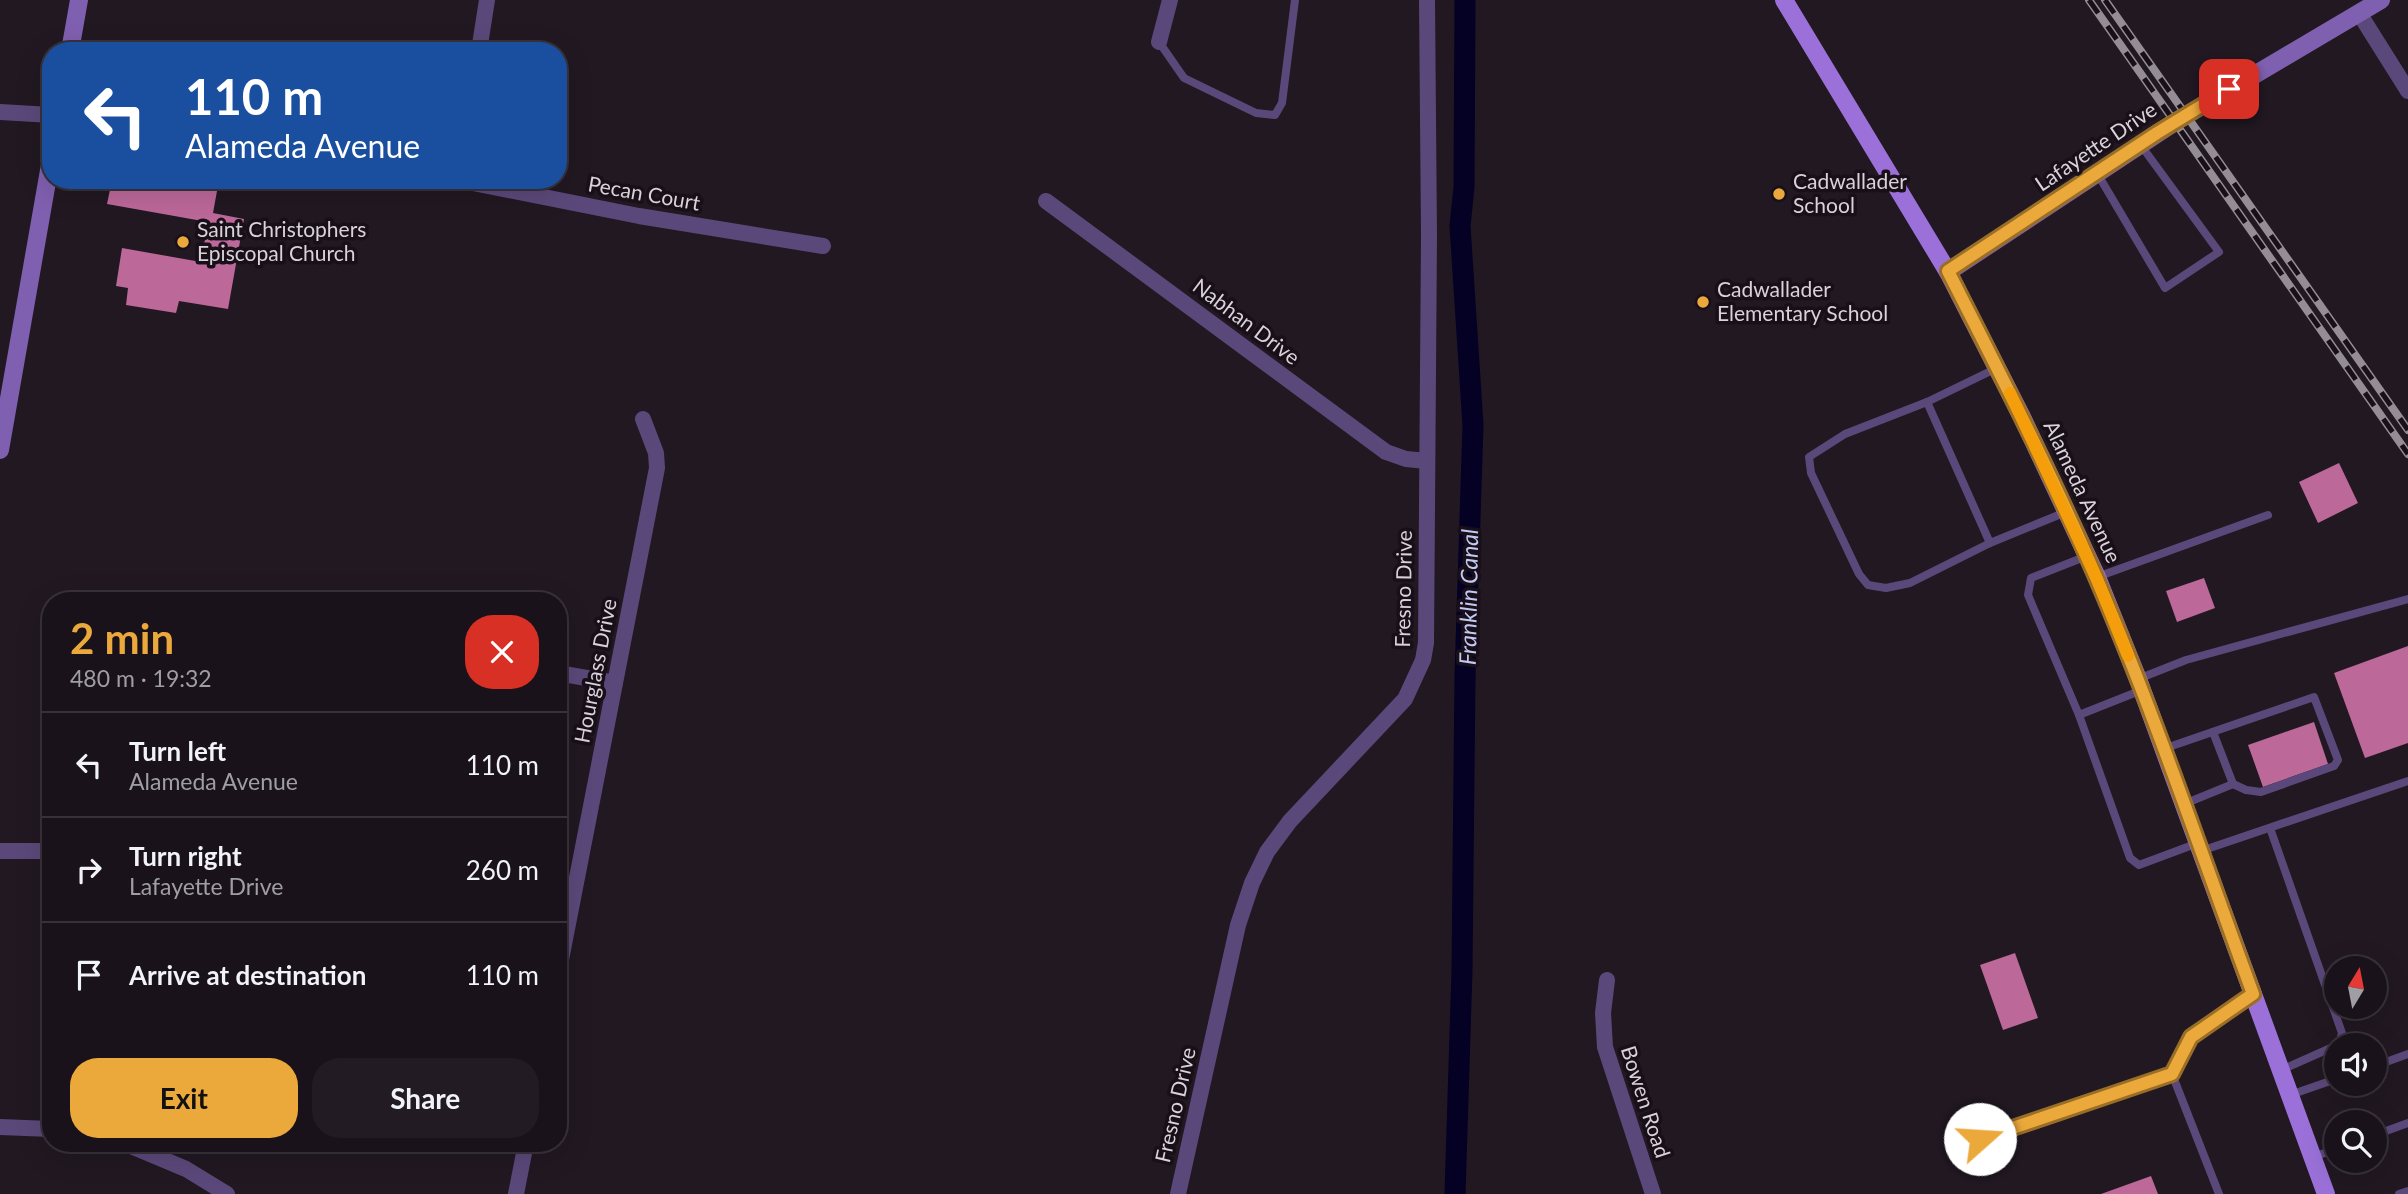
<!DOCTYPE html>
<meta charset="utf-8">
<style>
:root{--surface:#19121a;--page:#221b23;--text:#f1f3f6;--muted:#9f9ea2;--line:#373239;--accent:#eca93b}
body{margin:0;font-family:Lato,sans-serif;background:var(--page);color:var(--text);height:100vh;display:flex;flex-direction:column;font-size:26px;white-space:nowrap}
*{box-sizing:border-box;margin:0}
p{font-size:23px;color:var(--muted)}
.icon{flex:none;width:38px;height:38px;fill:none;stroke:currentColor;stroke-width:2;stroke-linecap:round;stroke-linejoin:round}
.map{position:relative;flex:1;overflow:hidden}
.drawer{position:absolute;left:42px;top:592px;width:525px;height:560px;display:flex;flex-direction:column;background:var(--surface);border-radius:28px;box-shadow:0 7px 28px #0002,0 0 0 2px var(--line)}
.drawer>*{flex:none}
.top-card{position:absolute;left:42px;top:42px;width:525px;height:147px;border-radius:28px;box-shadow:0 7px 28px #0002,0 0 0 2px var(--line);background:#1a4fa0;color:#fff;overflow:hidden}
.needle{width:46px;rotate:10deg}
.tools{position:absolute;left:2324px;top:956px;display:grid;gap:14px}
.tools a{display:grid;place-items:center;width:63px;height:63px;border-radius:50%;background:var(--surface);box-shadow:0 7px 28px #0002,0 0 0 2px var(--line);font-size:35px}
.pin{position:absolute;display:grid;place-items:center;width:60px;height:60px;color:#fff;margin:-30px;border-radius:14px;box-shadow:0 4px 10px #0006}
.me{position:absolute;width:77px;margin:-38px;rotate:71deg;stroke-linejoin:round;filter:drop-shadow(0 0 5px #0008)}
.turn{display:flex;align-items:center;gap:24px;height:147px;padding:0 28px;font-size:32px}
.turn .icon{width:91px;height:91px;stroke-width:2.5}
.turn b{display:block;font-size:49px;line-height:60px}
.round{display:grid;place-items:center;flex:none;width:74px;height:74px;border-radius:28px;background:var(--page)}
.overview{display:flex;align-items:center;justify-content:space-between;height:119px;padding:0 28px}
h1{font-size:42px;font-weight:700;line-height:52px;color:var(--accent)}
.primary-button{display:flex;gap:14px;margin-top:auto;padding:14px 28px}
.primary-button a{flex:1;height:80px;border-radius:28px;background:var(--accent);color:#111;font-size:28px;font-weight:700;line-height:80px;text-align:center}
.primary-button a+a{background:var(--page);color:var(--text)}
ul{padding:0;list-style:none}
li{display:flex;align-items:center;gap:21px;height:105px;padding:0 28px;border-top:2px solid var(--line)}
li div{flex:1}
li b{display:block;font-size:26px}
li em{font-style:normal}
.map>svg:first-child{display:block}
</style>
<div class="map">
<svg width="2408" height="1194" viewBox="0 0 2408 1194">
<rect width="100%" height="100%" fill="#211822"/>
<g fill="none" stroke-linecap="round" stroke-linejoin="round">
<!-- canal -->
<path stroke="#050124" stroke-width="21" d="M1455 1194 1462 970 1465 675 1473 425 1460 226 1464 187 1465 0"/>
</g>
<!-- building -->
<g fill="#bc6899">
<path d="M112 180H219L213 213 244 219 228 309 179 301 176 313 126 305 128 288 116 286 122 248 201 262 208 222 107 204Z"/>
<path d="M2339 463 2358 503 2318 523 2299 482Z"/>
<path d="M2204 578 2215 608 2177 622 2166 591Z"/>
<path d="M2408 646V743L2365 758 2334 673Z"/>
<path d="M2314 722 2328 764 2263 787 2248 745Z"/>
<path d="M2015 953 2038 1018 2003 1030 1980 965Z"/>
<path d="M2151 1176 2158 1194H2101Z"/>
</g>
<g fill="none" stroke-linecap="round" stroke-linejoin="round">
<!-- lane -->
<g stroke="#5b487a" stroke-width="8">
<path d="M1159 42 1184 78 1256 113 1275 115 1282 103 1295 0"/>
<path d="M2097 173 2165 288 2219 252 2140 144"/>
<path d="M1997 368 1927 402 1845 434 1809 457 1811 473 1859 574 1868 585 1886 588 1910 583 1990 543 2066 512"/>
<path d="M1927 402 1990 543"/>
<path d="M2087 556 2031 578 2028 595 2079 715 2142 690"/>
<path d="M2097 577 2268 515"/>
<path d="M2138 679 2186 660 2408 599"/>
<path d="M2079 715 2130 858 2139 865 2198 843"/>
<path d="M2163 749 2314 697 2338 760 2334 766 2261 792 2246 790 2233 784"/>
<path d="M2184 804 2233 784 2213 732"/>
<path d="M2270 828 2342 1033 2340 1041 2333 1047 2281 1070"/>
<path d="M2201 851 2408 781"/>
<path d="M2375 1066 2408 1054"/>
<path d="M2172 1074 2219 1194"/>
<path d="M2290 1095 2336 1079"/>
<path d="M2375 1135 2408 1123"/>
<path d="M1980 1140 2172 1074 2191 1037 2253 994"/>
<path d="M2313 1157 2336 1149"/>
<path d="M2399 1194 2408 1191"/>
</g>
<!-- street -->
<g stroke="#5b487a" stroke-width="16">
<path d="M2359 13 2408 91"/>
<path d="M1159 42 1170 0"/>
<path d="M479 51 487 0"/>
<path d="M0 112 51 115"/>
<path d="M458 180 639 216 823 246"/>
<path d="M1046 201 1386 452 1406 459 1427 461"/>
<path d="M558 673 615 683"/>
<path d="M0 851H51"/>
<path d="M558 975 657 468 656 453 643 419"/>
<path d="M1607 980 1603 1013 1605 1047 1653 1194"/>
<path d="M0 1127 51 1129"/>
<path d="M124 1143 186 1169 227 1194"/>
<path d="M516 1194 526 1143"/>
<path d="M1178 1194 1238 925 1252 883 1267 852 1290 821 1405 699 1423 660 1426 643 1429 235 1427 0"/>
</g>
<!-- secondary -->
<g stroke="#7f5faf" stroke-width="18">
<path d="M70 51 79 0"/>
<path d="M1948 272 2175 122 2381 0"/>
<path d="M0 450 51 159"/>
</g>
<!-- primary -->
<path stroke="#9b71d9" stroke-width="18" d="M1784 0 1948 272 2022 417 2097 577 2138 679 2326 1194"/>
<!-- rail casing -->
<g stroke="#948d95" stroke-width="8">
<g id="rail">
<path d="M2089 0 2408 454"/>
<path d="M2105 0 2408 430"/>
</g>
</g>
<!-- rail -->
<use href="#rail" stroke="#180f19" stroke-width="5" stroke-dasharray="16" stroke-linecap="butt"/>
</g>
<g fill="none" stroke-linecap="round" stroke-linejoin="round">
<!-- route casing -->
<g stroke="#996e26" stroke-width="18">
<path id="route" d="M1980 1139 2172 1074 2191 1037 2253 994C2202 856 2156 717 2098 582 2053 476 2000 374 1948 271L2157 133 2229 89"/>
</g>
<!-- route -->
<use href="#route" stroke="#eca93b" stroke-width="12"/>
<!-- slow -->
<path stroke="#f59e0b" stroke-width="12" d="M2010 393 2097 579 2128 656"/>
</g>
<!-- markers -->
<g fill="#eca93b" stroke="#180f19" stroke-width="2.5">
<circle cx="1779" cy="194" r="7"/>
<circle cx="183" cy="242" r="7"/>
<circle cx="1703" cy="302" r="7"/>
</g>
<g text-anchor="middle" stroke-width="7" stroke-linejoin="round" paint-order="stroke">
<!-- street labels -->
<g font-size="21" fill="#d8d2d9" stroke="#180f19">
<text transform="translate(2096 147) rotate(-34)" y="7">Lafayette Drive</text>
<text transform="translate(644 194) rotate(10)" y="7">Pecan Court</text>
<text transform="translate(1246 322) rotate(37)" y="7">Nabhan Drive</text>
<text transform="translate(2082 492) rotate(65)" y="7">Alameda Avenue</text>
<text transform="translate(1404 589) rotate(-89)" y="7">Fresno Drive</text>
<text transform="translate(596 671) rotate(-79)" y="7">Hourglass Drive</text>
<text transform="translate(1645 1102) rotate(72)" y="7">Bowen Road</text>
<text transform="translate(1176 1105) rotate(-77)" y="7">Fresno Drive</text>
</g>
<!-- poi labels -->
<g font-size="21" fill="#d8d2d9" stroke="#180f19" text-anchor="start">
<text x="1793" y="189">Cadwallader<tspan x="1793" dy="24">School</tspan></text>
<text x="197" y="237">Saint Christophers<tspan x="197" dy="24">Episcopal Church</tspan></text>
<text x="1717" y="297">Cadwallader<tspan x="1717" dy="24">Elementary School</tspan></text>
</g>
<!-- water labels -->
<g font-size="23" font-style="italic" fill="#c2c9f5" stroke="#180f19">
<text transform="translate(1469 597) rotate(-89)" y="8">Franklin Canal</text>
</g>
</g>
</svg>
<div class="tools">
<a><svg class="needle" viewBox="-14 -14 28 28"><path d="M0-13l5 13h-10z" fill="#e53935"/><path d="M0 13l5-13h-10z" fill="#9f9ea2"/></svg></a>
<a><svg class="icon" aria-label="sound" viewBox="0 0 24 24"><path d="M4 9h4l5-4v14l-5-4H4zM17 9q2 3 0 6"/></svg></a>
<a><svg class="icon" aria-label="search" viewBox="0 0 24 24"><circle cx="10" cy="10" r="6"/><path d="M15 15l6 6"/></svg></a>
</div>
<div class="pin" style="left:2229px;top:89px;background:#d93025"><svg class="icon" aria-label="arrive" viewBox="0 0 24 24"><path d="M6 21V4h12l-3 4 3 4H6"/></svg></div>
<svg class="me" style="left:1980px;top:1139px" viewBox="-20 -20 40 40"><circle r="19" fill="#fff"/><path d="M0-13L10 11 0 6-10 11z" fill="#eca93b"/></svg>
<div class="top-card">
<div class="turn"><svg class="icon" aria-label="left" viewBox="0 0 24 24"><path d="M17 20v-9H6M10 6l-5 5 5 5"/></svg><div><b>110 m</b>Alameda Avenue</div></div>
</div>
<section class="drawer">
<div class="overview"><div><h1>2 min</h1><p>480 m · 19:32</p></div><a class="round" style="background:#d93025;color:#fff"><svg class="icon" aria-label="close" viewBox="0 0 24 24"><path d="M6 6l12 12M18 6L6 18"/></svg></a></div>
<ul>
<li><svg class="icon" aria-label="left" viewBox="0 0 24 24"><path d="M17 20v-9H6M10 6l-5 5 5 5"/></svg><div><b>Turn left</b><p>Alameda Avenue</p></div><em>110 m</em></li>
<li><svg class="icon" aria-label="right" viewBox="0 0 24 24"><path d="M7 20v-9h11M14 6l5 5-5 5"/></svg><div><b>Turn right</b><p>Lafayette Drive</p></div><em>260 m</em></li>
<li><svg class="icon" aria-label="arrive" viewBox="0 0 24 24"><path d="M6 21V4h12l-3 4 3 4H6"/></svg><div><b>Arrive at destination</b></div><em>110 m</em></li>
</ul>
<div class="primary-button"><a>Exit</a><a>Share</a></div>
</section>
</div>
